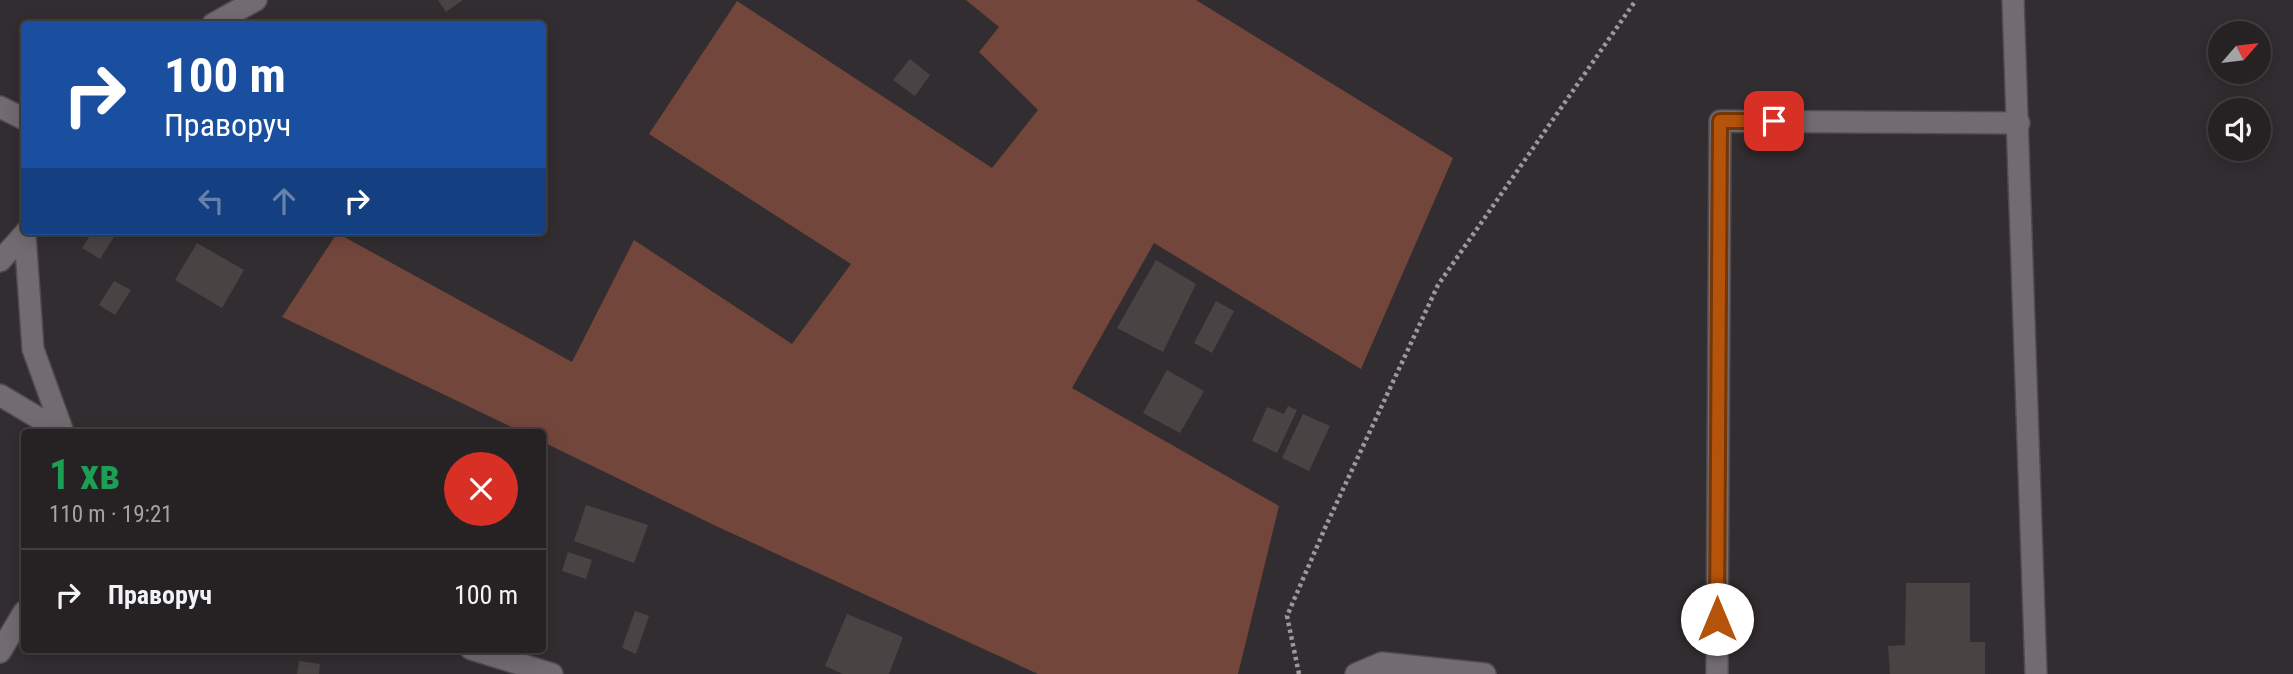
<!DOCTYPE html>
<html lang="uk">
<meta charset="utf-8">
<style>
:root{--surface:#262224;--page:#322f31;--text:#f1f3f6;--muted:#a4a4a6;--line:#423f41}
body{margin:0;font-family:"Roboto Condensed",sans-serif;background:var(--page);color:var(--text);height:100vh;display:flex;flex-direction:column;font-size:26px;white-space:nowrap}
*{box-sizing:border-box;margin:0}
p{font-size:23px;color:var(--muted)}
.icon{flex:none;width:38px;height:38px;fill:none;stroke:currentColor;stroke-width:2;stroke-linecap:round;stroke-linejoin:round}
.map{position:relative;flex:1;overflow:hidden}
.side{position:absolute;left:21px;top:429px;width:525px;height:224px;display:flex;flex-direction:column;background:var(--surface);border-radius:7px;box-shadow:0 4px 18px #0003,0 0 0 2px var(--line)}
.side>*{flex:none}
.top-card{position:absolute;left:21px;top:21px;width:525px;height:214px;border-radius:7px;box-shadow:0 4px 18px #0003,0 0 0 2px var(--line);background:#1a4fa0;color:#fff;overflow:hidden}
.needle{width:46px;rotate:62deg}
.tools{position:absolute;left:2208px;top:21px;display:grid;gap:14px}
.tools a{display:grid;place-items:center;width:63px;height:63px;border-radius:50%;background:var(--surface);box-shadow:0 4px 18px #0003,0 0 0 2px var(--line);font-size:35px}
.pin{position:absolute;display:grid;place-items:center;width:60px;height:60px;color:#fff;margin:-30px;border-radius:14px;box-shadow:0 4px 10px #0006}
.me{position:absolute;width:77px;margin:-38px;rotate:0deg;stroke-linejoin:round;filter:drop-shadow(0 0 5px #0008)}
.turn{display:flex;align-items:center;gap:24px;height:147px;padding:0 28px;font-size:32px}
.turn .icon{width:91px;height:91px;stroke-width:2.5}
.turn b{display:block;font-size:49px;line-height:60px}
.lanes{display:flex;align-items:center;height:66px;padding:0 28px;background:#0003;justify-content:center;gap:35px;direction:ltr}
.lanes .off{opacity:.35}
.round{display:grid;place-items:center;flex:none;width:74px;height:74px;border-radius:37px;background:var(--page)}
.head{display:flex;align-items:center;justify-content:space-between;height:119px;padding:0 28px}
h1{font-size:42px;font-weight:700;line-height:52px;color:#1e9e55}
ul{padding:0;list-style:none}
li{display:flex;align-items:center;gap:21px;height:91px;padding:0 28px;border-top:2px solid var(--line)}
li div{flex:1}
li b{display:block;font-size:26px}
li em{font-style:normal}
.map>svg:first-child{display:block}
</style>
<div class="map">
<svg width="2293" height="674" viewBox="0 0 2293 674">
<rect width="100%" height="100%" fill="#322d30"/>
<!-- green -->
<path fill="#73463c" d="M966 0H1196L1453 158 1361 369 1154 243 1072 388 1279 506 1238 674H1038L716 526 543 442 542 432H522L282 317 337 233 572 362 634 240 792 344 851 264 649 134 737 1 992 168 1038 110 979 52 999 27Z"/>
<!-- building -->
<g fill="#494344">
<path d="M438 0H463L446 12Z"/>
<path d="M910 59 930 75 915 96 893 80Z"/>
<path d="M93 231H104L114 237 100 259 82 248Z"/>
<path d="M197 243 244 270 222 308 175 280Z"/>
<path d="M1156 260 1196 284 1163 352 1117 328Z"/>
<path d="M114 281 131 290 115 315 99 305Z"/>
<path d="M1216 301 1234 311 1212 353 1194 343Z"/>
<path d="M1167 370 1204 391 1180 433 1143 413Z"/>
<path d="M1288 406 1297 410 1277 453 1252 441 1267 407 1284 414Z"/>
<path d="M1303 414 1330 426 1309 471 1282 458Z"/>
<path d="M586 505 648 525 634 563 574 541Z"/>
<path d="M568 552 592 560 586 579 562 571Z"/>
<path d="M1906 583H1970V642H1985V674H1890L1888 646 1905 645Z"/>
<path d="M635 611 649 616 636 654 622 648Z"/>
<path d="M847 614 903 637 889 674H843L825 666Z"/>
<path d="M299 661 320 664 319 674H297Z"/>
</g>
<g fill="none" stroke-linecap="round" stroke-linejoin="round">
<!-- minor casing -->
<g stroke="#4e4a4d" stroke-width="24">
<g id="minor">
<path d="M2013 0 2036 674"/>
<path d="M213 24 256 0"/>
<path d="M0 107 24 119"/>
<path d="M25 235 33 349 63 432"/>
<path d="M0 261 27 231"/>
<path d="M0 395 62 432"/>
<path d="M471 649 552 674"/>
<path d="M0 652 24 612"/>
<path d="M1356 674 1382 663 1485 674"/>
<path d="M1717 674 1720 121 2019 123"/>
</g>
</g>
<!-- path -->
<path stroke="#9d999b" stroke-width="4.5" stroke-dasharray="3.5 3.5" stroke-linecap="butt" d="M1299 674 1287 616 1325 528 1438 285 1636 0"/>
<!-- minor -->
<use href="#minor" stroke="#726c70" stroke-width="21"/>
</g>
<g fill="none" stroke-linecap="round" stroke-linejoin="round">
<!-- route casing -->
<g stroke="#753606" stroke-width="18">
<path id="route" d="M1717 619 1720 121H1774"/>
</g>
<!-- route -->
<use href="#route" stroke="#b45309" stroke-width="12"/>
</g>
</svg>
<div class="tools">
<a><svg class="needle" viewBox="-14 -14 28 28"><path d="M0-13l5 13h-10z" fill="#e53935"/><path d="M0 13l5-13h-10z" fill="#a4a4a6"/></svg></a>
<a><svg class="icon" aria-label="sound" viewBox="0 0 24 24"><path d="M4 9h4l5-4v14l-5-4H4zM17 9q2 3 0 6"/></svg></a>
</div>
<div class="pin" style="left:1774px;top:121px;background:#d93025"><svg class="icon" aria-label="arrive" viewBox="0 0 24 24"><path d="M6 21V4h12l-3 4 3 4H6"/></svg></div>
<svg class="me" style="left:1717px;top:619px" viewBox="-20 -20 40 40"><circle r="19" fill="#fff"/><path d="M0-13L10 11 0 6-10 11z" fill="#b45309"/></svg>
<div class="top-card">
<div class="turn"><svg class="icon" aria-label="right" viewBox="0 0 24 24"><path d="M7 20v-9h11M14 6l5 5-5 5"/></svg><div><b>100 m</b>Праворуч</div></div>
<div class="lanes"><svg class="icon off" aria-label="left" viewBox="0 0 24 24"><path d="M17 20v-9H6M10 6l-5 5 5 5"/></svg><svg class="icon off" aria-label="ahead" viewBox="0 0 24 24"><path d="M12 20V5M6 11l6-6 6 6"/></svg><svg class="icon" aria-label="right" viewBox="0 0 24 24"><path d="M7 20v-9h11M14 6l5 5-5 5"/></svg></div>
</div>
<section class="side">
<div class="head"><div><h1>1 хв</h1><p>110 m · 19:21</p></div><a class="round" style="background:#d93025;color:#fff"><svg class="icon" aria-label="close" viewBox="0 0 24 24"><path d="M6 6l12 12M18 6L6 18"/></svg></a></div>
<ul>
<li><svg class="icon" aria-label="right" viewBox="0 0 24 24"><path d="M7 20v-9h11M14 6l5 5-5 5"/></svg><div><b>Праворуч</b></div><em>100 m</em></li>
</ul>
</section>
</div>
